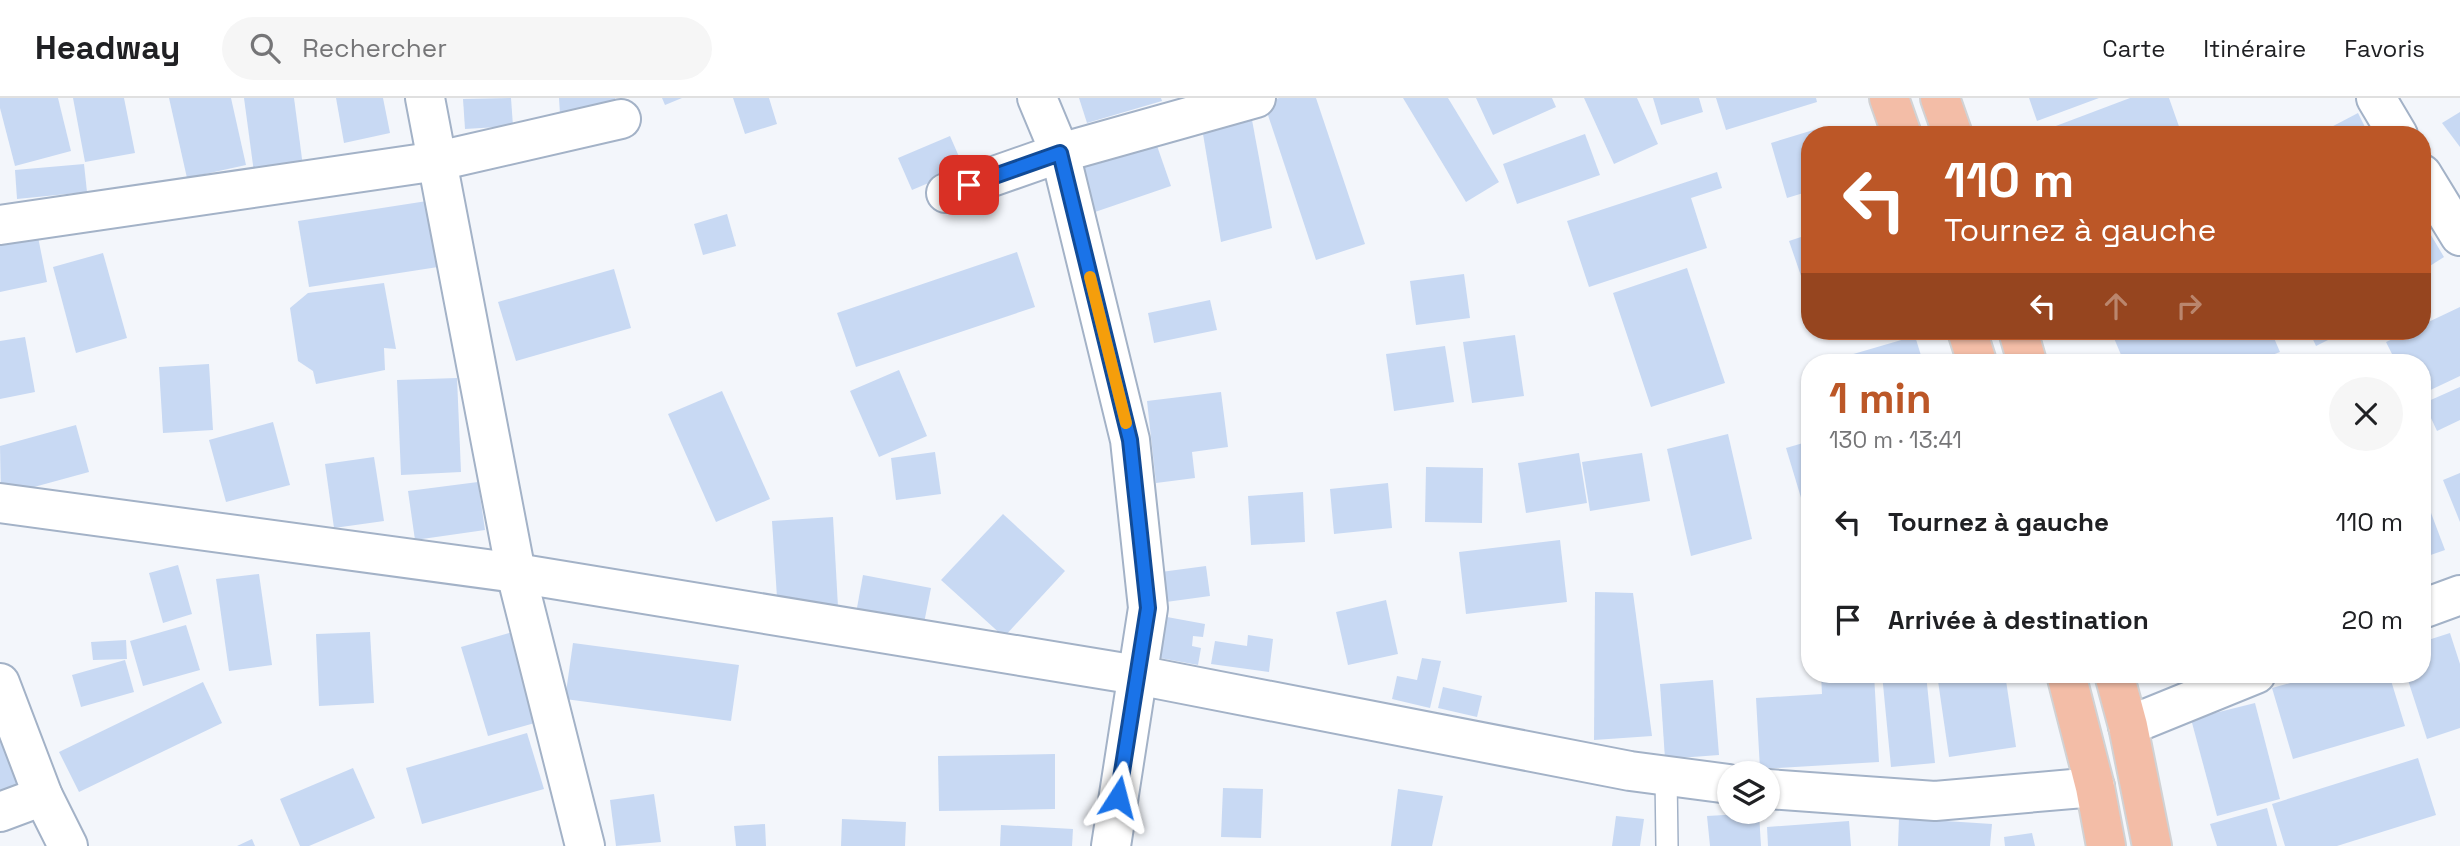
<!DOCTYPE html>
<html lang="fr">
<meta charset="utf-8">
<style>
:root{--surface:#fff;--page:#f6f6f6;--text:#202124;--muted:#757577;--line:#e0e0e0;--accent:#bc5727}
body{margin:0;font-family:"Space Grotesk",sans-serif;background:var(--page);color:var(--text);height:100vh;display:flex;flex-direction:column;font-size:26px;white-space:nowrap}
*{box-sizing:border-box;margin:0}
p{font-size:23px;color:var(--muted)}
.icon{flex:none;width:38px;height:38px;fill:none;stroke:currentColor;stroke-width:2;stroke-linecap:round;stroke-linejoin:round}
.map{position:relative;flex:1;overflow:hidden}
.drawer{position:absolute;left:1801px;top:256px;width:630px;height:329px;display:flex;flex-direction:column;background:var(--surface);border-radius:28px;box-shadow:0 2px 5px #0004}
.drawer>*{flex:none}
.hud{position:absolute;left:1801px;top:28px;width:630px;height:214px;border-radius:28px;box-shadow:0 2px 5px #0004;background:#bc5727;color:#fff;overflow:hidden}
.buttons{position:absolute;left:1717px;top:663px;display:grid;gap:14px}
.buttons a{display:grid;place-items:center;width:63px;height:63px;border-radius:50%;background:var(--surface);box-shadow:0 2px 5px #0004;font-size:35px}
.pin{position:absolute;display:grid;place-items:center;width:60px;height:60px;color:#fff;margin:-30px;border-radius:14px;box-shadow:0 4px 10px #0006}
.me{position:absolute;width:77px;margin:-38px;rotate:9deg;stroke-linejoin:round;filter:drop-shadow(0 0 5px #0008)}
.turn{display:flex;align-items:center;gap:24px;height:147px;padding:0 28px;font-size:32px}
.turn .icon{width:91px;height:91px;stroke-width:2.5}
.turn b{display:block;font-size:49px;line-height:60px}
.lanes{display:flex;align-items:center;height:66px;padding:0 28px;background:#0003;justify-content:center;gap:35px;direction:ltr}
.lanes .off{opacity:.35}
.round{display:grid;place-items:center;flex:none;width:74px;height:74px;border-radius:37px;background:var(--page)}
.head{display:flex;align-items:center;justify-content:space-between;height:119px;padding:0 28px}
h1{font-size:42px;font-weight:600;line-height:52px;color:var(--accent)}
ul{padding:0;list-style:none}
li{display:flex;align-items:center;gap:21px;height:98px;padding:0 28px}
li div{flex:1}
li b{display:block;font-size:26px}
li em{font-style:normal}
header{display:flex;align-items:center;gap:42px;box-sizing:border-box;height:98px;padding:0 35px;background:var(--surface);border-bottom:2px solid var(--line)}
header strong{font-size:33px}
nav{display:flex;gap:38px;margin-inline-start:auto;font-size:24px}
.search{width:490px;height:63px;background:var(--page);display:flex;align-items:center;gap:18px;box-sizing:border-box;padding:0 24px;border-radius:38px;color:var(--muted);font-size:26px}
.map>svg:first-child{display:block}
</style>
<header>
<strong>Headway</strong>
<div class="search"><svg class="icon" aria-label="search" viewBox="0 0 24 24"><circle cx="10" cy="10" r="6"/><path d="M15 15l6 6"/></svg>Rechercher</div>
<nav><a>Carte</a><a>Itinéraire</a><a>Favoris</a></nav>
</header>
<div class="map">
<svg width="2460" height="748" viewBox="0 0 2460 748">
<rect width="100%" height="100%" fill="#f3f6fb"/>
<!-- building -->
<g fill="#c8d9f3">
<path d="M0 0H58L71 53 15 68 0 10Z"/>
<path d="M73 0H124L135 55 85 64Z"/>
<path d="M169 0H231L246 67 187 80Z"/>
<path d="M244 0H294L304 76 255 82Z"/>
<path d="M336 0H383L390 35 344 45Z"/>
<path d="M511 0 513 28 465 31 463 1Z"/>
<path d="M559 0H615L616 12 560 16Z"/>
<path d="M662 0H682L665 7Z"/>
<path d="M733 0H769L777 26 745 36Z"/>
<path d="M1079 0H1161L1162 3 1087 25Z"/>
<path d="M1279 0H1316L1365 146 1316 162 1264 5Z"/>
<path d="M1403 0H1448L1499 84 1466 104Z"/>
<path d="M1476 0H1552L1556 9 1493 37Z"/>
<path d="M1584 0H1637L1658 46 1614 66Z"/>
<path d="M1653 0H1699L1703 14 1661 27Z"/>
<path d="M1716 0H1816L1817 4 1726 32Z"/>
<path d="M2029 0H2099L2037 23Z"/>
<path d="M2130 0H2169L2182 37H2032Z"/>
<path d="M2460 14V49L2442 25Z"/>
<path d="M2358 15 2369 37H2316Z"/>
<path d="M1252 22 1272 130 1221 144 1202 30Z"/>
<path d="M1820 30 1822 37H1810V93L1787 100 1771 45Z"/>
<path d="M1585 36 1600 77 1517 106 1503 66Z"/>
<path d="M950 38 964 70 912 92 898 60Z"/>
<path d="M1155 42 1171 88 1095 114 1080 68Z"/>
<path d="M84 66 87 94 17 101 15 72Z"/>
<path d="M1717 74 1722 90 1691 100 1707 150 1589 189 1567 123Z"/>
<path d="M427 103 438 169 309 189 298 123Z"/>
<path d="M727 116 736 148 703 157 694 126Z"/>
<path d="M2422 122 2444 159 2422 173Z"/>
<path d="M1810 136V201H1809L1789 143Z"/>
<path d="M38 139 47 184 0 194V147Z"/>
<path d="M1017 154 1035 209 856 269 837 215Z"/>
<path d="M103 155 127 240 76 255 53 169Z"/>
<path d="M1687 170 1725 285 1651 309 1613 195Z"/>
<path d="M614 171 631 230 516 263 498 204Z"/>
<path d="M1464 176 1470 220 1416 227 1410 183Z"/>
<path d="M384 185 396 251 384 250 385 272 316 286 313 273 298 263 290 210 308 195Z"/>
<path d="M1210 202 1217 232 1154 245 1148 215Z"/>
<path d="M2460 209V278L2422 296V264H2396L2386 244 2410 233H2422V227Z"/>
<path d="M1820 233H1843L1823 240Z"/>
<path d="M2111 233H2271L2280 254 2253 264H2124Z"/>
<path d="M2309 233H2346L2316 248Z"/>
<path d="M1515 237 1524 298 1472 305 1463 244Z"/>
<path d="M1915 238 1923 264H1826Z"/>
<path d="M25 239 35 294 0 301V243Z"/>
<path d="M1445 248 1454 304 1394 313 1386 256Z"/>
<path d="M209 266 213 332 163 335 159 269Z"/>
<path d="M899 272 927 338 879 359 850 293Z"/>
<path d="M457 280 461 374 401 377 397 282Z"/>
<path d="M2460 289V322L2437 333 2424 305Z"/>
<path d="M722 293 770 401 716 424 668 316Z"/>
<path d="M1221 294 1228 349 1192 354 1195 380 1156 385 1147 303Z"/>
<path d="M273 324 290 387 226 404 209 342Z"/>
<path d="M76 327 89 374 1 398 0 348Z"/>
<path d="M1728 336 1752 441 1691 458 1667 351Z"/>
<path d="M1810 343V401L1802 403 1786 350Z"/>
<path d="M935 354 941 396 896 402 891 360Z"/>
<path d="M1579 355 1587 405 1526 415 1518 365Z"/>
<path d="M1642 355 1650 403 1590 413 1582 364Z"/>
<path d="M374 359 384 423 334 430 325 366Z"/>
<path d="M1426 369 1483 370 1482 425 1425 424Z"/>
<path d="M2460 375V424L2443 382Z"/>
<path d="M478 384 485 432 415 442 408 393Z"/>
<path d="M1388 385 1392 430 1334 436 1330 391Z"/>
<path d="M2422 391 2445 452 2422 460Z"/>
<path d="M1303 394 1305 444 1251 447 1248 398Z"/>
<path d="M1003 416 1065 473 1004 539 941 482Z"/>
<path d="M833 419 839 527 779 530 772 423Z"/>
<path d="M1560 442 1567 504 1466 516 1459 454Z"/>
<path d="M178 467 192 516 163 525 149 475Z"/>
<path d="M1206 468 1210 498 1166 504 1161 474Z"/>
<path d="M259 476 272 567 229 573 216 481Z"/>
<path d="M863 477 931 490 919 550 852 537Z"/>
<path d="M1595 494 1633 495 1652 638 1594 642Z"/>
<path d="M1386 502 1398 556 1348 567 1336 514Z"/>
<path d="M1167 519 1205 526 1203 539 1193 538 1192 548 1201 550 1198 567 1160 560Z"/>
<path d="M186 527 200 572 143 588 130 543Z"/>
<path d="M523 531 549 621 488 638 461 549Z"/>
<path d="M370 534 374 605 319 608 316 536Z"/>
<path d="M2450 535 2460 566V630L2427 641 2406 576H2422V544Z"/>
<path d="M1248 537 1273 541 1269 574 1211 566 1215 543 1247 548Z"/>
<path d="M126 542 127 561 93 562 91 544Z"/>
<path d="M573 545 739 567 731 623 565 601Z"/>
<path d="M1422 560 1441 563 1430 610 1392 601 1397 578 1417 582Z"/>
<path d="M125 562 134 594 81 609 72 577Z"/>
<path d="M1821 576H1874L1879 664 1760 671 1756 600 1822 596Z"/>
<path d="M1882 576H1926L1935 665 1891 669Z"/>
<path d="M1937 576H2005L2016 649 1949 659Z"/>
<path d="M2323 576H2389L2405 628 2293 661 2272 590Z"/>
<path d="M1713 582 1719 657 1665 661 1660 586Z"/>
<path d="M203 584 222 625 79 694 59 654Z"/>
<path d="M1443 589 1482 598 1477 619 1438 610Z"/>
<path d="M2255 605 2280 701 2217 718 2191 621Z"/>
<path d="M0 633 28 685 0 696Z"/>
<path d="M527 635 544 691 422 726 406 670Z"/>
<path d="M1055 656V711L939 713 938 658Z"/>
<path d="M2418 660 2436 717 2337 748H2285L2272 706Z"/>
<path d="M353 670 375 720 309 748H300L280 701Z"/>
<path d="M1223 690 1263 691 1261 740 1221 739Z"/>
<path d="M1398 691 1443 698 1432 748H1391Z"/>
<path d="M654 696 661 744 616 748 610 702Z"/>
<path d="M2267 710 2277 748H2217L2210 726Z"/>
<path d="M1759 715 1761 748H1710L1707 718Z"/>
<path d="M1616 718 1644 721 1640 748H1612Z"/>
<path d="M1899 720 1992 726 1990 748H1898Z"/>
<path d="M842 721 906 724 905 748H841Z"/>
<path d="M1849 723 1851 748H1768L1767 729Z"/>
<path d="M765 726 766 748H736L734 728Z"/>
<path d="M1001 727 1073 731 1072 748H1000Z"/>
<path d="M2032 735 2035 748H2005L2004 739Z"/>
<path d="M252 741 255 748H237Z"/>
</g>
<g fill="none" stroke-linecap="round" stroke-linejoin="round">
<!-- lane casing -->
<g stroke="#a3b2c7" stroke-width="24">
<path id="lane" d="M1666 677 1667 748"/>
</g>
<!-- street casing -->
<g stroke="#a3b2c7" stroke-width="42">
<g id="street">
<path d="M425 0 516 475 585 748"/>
<path d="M1037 0 1060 55 1130 342 1148 510 1111 748"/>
<path d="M2376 0 2398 37"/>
<path d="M2422 76 2460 138"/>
<path d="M946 95 1060 55 1256 0"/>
<path d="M0 127 438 63 621 21"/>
<path d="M0 405 516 475 1137 577 1630 673 1729 686"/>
<path d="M2422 511 2460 497"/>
<path d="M0 585 43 698 68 748"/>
<path d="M2128 628 2256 576"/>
<path d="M1768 691 1935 703 2095 689"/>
<path d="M0 714 43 698"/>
</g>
</g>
<!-- highway casing -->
<g stroke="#d1d2d4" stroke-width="42">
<g id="highway">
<path d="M1889 0 1902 37"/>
<path d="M1940 0 1953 37"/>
<path d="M1967 233 1977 264"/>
<path d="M2018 233 2027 264"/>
<path d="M2066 576 2095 689 2106 748"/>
<path d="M2114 576 2128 628 2152 748"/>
</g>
</g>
<!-- lane -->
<use href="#lane" stroke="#fff" stroke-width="21"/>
<!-- street -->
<use href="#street" stroke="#fff" stroke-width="38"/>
<!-- highway -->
<use href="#highway" stroke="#f3bda7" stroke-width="38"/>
</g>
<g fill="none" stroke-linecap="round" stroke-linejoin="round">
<!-- route casing -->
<g stroke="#114b97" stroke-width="18">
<path id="route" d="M969 87 1060 55 1130 342 1148 510 1118 699"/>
</g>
<!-- route -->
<use href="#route" stroke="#1a73e8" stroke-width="12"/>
<!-- slow -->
<path stroke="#f59e0b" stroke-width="12" d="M1090 179 1126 325"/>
</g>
</svg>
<div class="buttons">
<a><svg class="icon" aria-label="layers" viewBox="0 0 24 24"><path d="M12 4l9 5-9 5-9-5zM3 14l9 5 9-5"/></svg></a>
</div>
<div class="pin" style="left:969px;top:87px;background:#d93025"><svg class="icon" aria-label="arrive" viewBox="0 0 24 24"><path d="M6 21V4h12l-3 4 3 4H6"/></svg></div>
<svg class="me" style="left:1118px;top:699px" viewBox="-20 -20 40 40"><path d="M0-17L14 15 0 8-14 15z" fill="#1a73e8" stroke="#fff" stroke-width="4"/></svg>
<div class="hud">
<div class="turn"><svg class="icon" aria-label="left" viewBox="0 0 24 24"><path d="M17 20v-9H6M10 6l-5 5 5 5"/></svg><div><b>110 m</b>Tournez à gauche</div></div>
<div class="lanes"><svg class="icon" aria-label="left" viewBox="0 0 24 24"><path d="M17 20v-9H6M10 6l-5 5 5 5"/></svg><svg class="icon off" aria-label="ahead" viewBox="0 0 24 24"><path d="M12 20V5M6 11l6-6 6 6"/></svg><svg class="icon off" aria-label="right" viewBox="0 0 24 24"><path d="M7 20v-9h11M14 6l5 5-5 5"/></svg></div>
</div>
<section class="drawer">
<div class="head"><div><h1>1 min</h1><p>130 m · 13:41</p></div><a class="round"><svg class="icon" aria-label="close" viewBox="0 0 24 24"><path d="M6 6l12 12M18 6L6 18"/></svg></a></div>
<ul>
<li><svg class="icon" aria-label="left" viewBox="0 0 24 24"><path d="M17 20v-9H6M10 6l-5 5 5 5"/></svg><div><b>Tournez à gauche</b></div><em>110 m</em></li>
<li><svg class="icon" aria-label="arrive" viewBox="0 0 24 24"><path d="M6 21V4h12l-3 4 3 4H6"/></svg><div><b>Arrivée à destination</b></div><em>20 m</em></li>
</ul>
</section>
</div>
